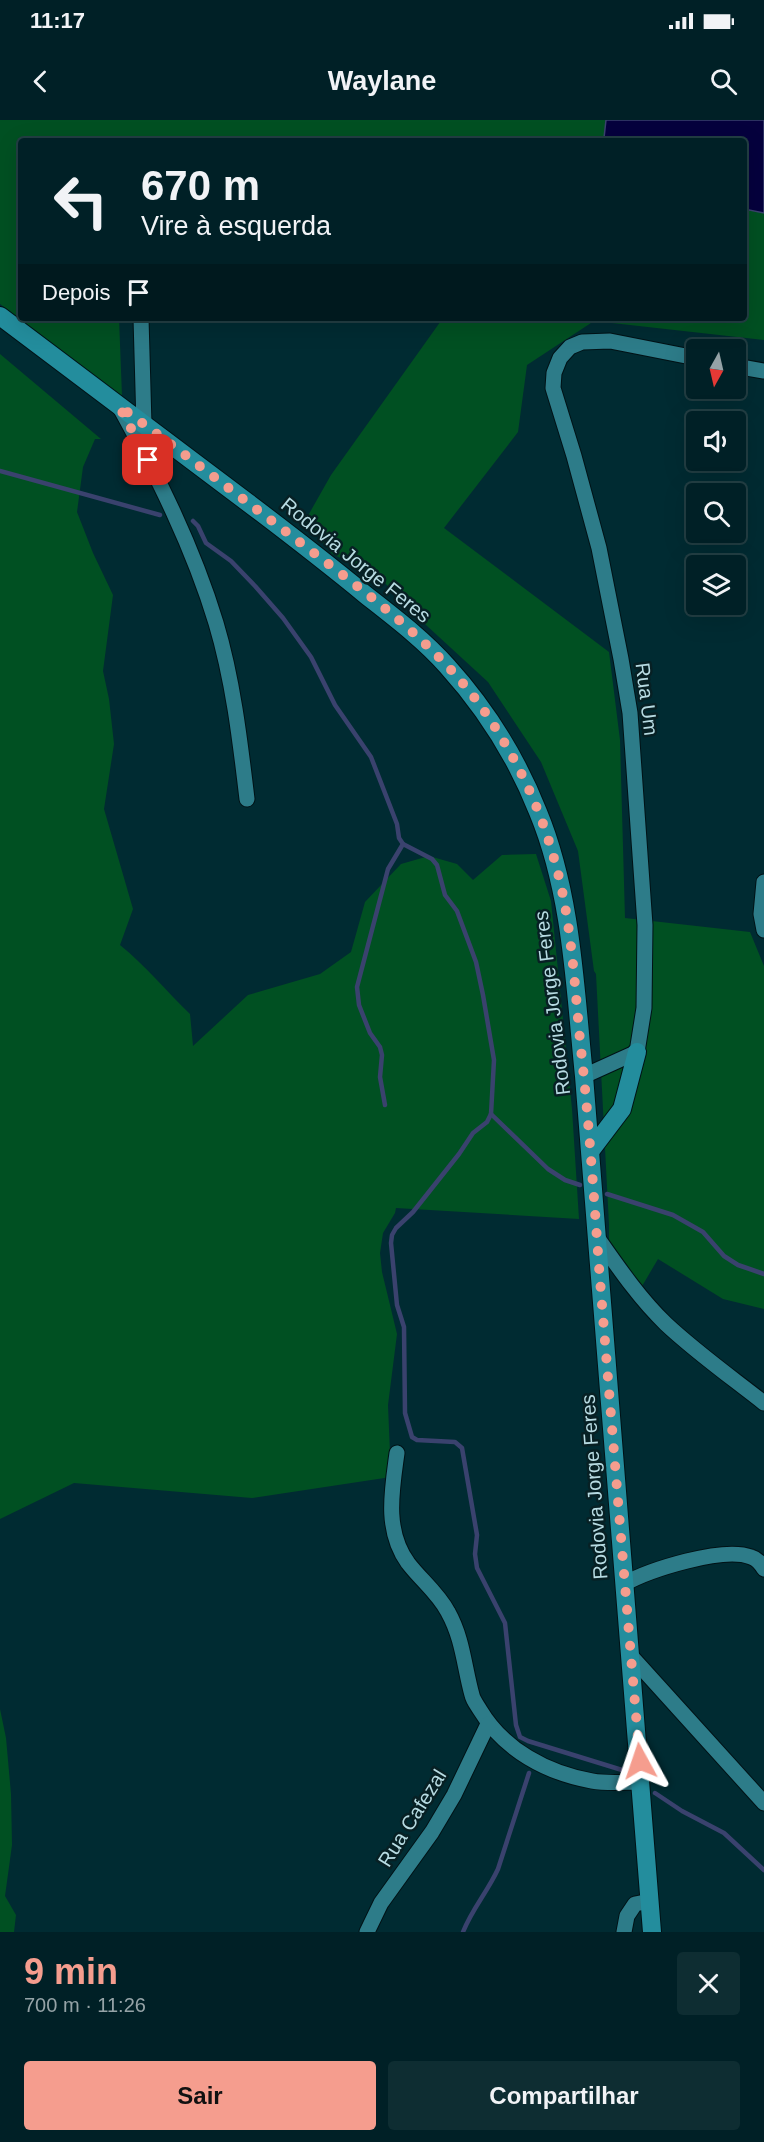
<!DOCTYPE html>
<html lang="pt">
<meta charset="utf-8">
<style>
:root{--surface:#002026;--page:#0e2d32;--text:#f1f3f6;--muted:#95a3a7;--line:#223e43;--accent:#f59d8e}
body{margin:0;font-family:Helvetica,sans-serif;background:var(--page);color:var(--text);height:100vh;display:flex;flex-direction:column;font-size:22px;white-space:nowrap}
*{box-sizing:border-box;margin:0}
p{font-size:20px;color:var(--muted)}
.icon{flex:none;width:33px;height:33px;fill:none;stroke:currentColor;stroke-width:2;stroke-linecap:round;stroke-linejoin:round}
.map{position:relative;height:1812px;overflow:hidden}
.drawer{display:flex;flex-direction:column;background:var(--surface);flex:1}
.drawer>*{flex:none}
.banner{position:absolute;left:18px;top:18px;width:729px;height:183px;border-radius:6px;box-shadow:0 6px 24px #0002,0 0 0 2px var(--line);background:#002026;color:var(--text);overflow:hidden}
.needle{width:39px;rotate:188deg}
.tools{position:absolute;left:686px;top:219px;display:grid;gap:12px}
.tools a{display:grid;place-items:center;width:60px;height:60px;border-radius:6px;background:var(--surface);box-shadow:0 6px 24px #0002,0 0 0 2px var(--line);font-size:30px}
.pin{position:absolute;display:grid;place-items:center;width:51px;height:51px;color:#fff;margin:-26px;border-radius:12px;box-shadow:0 3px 9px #0006}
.me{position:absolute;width:66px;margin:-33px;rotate:355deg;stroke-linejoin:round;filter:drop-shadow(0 0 4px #0008)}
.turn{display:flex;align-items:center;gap:21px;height:126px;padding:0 24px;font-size:27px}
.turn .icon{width:78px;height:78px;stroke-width:2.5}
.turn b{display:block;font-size:42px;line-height:51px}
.then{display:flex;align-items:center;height:57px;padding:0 24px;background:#0003;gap:12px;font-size:22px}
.round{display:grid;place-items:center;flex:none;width:63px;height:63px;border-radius:6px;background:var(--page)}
.summary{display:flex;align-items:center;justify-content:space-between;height:102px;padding:0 24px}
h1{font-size:36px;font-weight:700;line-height:45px;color:var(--accent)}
.button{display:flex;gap:12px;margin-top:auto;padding:12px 24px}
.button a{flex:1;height:69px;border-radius:6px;background:var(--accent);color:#111;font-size:24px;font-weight:700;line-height:69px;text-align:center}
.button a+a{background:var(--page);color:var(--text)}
.status{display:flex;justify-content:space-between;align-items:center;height:42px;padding:0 30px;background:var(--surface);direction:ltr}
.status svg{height:16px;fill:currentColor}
header{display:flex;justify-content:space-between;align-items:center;height:78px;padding:0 24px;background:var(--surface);font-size:27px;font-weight:700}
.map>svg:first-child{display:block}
</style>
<div class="status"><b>11:17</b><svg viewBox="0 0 49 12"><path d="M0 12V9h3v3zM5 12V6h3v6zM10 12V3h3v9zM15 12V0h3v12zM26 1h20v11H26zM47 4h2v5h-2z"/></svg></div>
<header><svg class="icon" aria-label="back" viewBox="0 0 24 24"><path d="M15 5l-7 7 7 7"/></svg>Waylane<svg class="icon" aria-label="search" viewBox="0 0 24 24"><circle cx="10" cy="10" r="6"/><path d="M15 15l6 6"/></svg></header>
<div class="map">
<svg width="764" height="1812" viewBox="0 0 764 1812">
<rect width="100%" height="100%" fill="#002b32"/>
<!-- green -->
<g fill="#005022">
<path d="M0 0H606L604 18 613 21H21V198H119L122 276 0 184Z"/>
<path d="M744 89 764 93V220L594 201 527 245 518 312 444 408 609 532 620 620 625 798 750 812 764 846V1189L723 1179 658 1139 638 1173 609 1146V1105L596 854 594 851 578 731 541 642 488 562 426 505 378 456 332 434 305 401 331 355 443 198H744Z"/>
<path d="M0 234 101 319H95L83 347 77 392 93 433 113 475 103 551 109 579 114 624 104 689 133 789 120 825C146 846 166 871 190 894L193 926 248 875 320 854 351 832 365 782 401 744 429 736 457 744 473 760 502 735 536 734 551 781 572 989 579 1099 396 1088 395 1093 383 1113 380 1133 382 1152 397 1214 388 1285 391 1357 252 1378 74 1363 0 1399Z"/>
<path d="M0 1589 6 1618 11 1674 12 1725 5 1776 16 1795 14 1812H0Z"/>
</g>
<!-- water -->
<path fill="#05003d" stroke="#3a426e" stroke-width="1.5" d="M606 0H764V93L744 89V21H613L604 18Z"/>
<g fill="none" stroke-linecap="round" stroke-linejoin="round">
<!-- stream -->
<g stroke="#3a426e" stroke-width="4.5">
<path d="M0 351 160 395"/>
<path d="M193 401 198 406 206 423 231 441 255 466 283 498 311 537 335 585 371 637 397 704 399 718 403 724 432 739 437 745 445 775 457 791 476 842 483 875 494 940 491 994 487 1002 473 1013 459 1034 413 1092 396 1108 392 1115 391 1123 397 1185 404 1207 405 1293 412 1317 417 1320 455 1322 462 1328 477 1415 475 1434 477 1448 505 1503 516 1605 520 1617 528 1621 622 1650"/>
<path d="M385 985 380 957 382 935 380 927 370 913 359 885 357 867 388 749 403 724"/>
<path d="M491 994 548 1049 565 1060 580 1065"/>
<path d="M607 1074 673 1095 703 1112 724 1136 738 1145 764 1154"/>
<path d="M655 1673 682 1691 724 1713 764 1750"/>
<path d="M463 1812C472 1789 488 1771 498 1749L529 1653"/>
</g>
<!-- minor casing -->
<g stroke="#001216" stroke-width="17">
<g id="minor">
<path d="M141 198 144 305"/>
<path d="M735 246 764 251"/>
<path d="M119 286C157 355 193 427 216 503 233 560 240 620 247 679"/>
<path d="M764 762 761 794 764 810"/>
<path d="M584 956 637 932 644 888 645 805 630 593 621 539 599 428 574 336 553 268 554 253 560 238 570 227 582 222 610 221 696 238"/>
<path d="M597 1117C618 1147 639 1178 666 1204 697 1233 731 1257 764 1283"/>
<path d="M397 1333C392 1370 384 1410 408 1443 421 1460 438 1473 448 1492 463 1519 464 1546 472 1575 473 1580 477 1585 480 1590 504 1630 547 1653 592 1661 608 1664 625 1662 641 1662"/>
<path d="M624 1464C649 1450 723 1426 751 1437 758 1439 761 1444 764 1449"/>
<path d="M631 1536 764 1683"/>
<path d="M367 1812 381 1783 432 1712 454 1675 488 1604"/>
<path d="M624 1812 627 1796 635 1784 650 1781"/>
</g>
</g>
<!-- major casing -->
<g stroke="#001216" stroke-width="20">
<g id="major">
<path d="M0 196C82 258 165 320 247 382 288 413 328 444 367 476 395 498 424 520 447 546 486 589 517 639 538 692 572 774 575 868 584 956L652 1812"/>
<path d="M591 1030 622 989 637 932"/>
</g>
</g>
<!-- minor -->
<use href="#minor" stroke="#2d7c89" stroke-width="15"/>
<!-- major -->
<use href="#major" stroke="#238d9d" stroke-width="18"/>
</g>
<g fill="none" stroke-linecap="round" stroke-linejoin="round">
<!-- route -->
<path stroke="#f59d8e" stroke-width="10" stroke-dasharray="0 18" d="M148 340 119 286C178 329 235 373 293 417 362 470 438 523 487 595 516 638 539 685 553 735 571 795 574 858 580 920 589 1000 594 1080 600 1160 613 1320 626 1481 640 1641"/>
</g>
<g text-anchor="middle" stroke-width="5" stroke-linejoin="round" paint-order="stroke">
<!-- street labels -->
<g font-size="20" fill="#b7dbe2" stroke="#072024">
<text transform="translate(356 440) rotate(39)" y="7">Rodovia Jorge Feres</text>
<text transform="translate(647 579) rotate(83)" y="7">Rua Um</text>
<text transform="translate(552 883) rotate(-97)" y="7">Rodovia Jorge Feres</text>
<text transform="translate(594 1367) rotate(-94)" y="7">Rodovia Jorge Feres</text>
<text transform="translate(412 1698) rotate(-58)" y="7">Rua Cafezal</text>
</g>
</g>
</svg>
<div class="tools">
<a><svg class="needle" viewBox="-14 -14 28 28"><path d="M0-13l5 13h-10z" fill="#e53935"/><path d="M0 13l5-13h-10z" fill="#95a3a7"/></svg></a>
<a><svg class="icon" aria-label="sound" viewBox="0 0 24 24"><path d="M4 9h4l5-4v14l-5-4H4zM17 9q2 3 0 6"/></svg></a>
<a><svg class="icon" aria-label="search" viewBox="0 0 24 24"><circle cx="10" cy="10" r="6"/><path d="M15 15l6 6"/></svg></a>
<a><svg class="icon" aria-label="layers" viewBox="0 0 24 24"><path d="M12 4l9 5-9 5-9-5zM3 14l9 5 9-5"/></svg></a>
</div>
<div class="pin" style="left:148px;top:340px;background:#d93025"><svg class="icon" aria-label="arrive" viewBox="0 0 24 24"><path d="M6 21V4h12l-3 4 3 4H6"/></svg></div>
<svg class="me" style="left:640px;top:1641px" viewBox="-20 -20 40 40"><path d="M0-17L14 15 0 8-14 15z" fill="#f59d8e" stroke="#fff" stroke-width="4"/></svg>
<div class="banner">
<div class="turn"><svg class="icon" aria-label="left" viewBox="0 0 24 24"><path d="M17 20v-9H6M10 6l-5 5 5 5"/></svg><div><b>670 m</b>Vire à esquerda</div></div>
<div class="then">Depois<svg class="icon" aria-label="arrive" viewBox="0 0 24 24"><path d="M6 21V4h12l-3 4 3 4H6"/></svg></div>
</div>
</div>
<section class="drawer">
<div class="summary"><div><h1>9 min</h1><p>700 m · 11:26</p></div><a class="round"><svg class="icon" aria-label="close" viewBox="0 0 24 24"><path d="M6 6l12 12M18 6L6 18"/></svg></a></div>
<div class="button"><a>Sair</a><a>Compartilhar</a></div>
</section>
